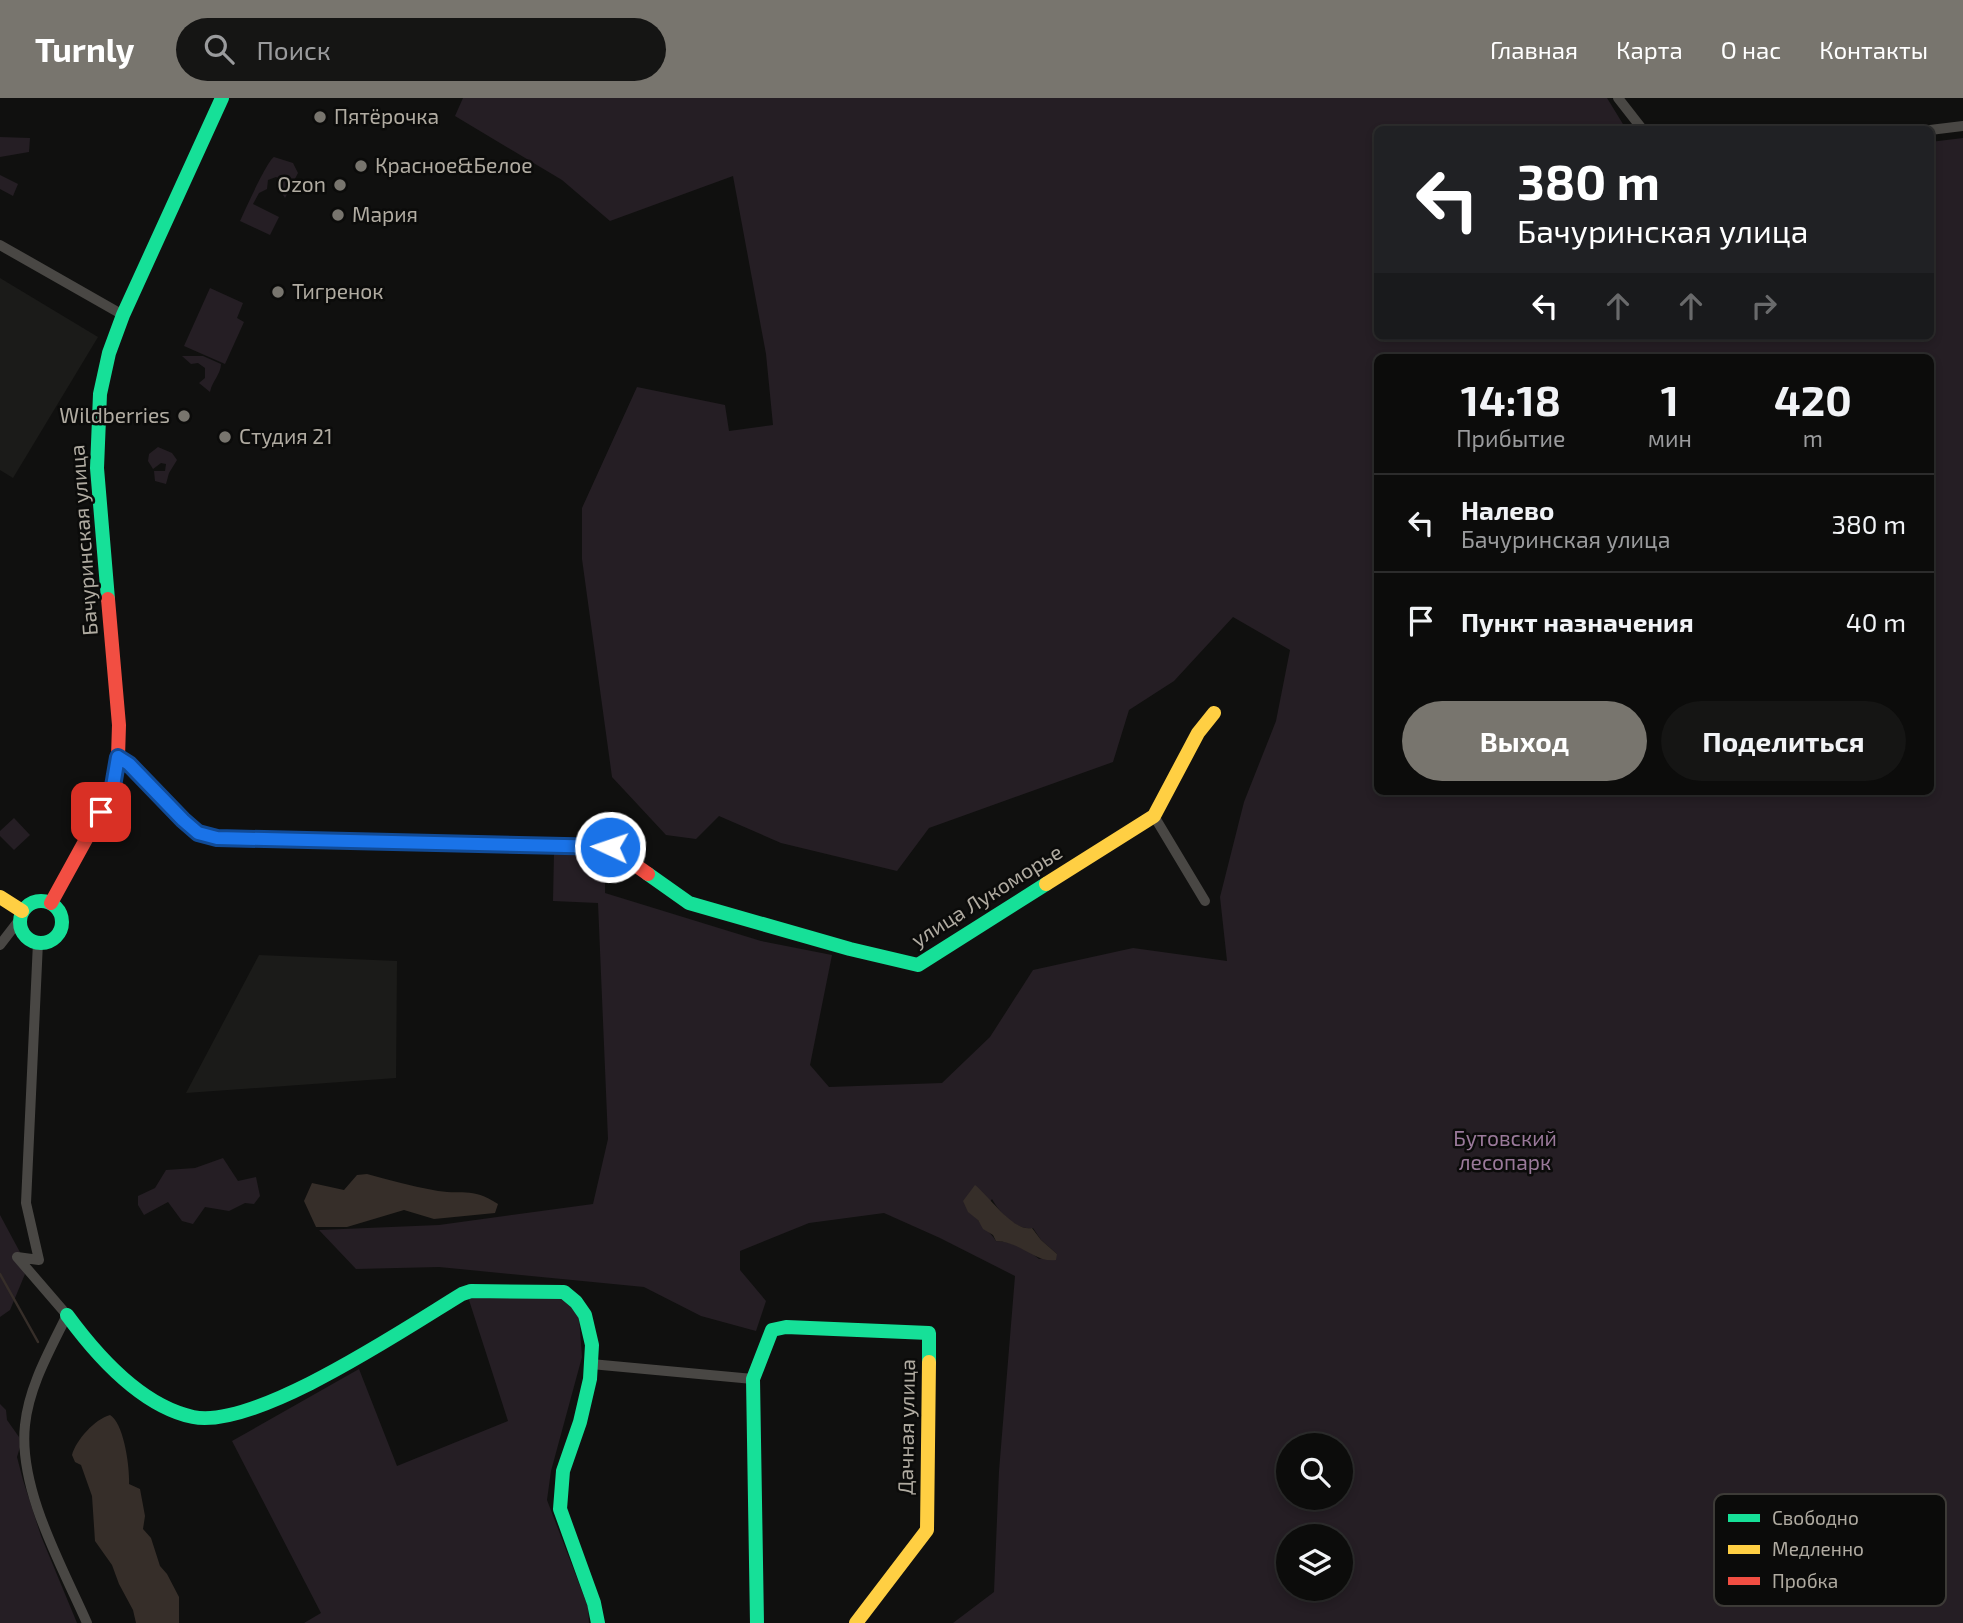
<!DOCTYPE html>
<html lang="ru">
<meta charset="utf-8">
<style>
:root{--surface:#0c0c0b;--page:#151514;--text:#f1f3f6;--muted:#9a9b9d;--line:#2c2c2c;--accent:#78756e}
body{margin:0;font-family:"Exo 2",sans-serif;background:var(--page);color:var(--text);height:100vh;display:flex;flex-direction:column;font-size:26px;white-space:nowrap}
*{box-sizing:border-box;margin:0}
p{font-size:23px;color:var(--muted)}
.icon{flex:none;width:38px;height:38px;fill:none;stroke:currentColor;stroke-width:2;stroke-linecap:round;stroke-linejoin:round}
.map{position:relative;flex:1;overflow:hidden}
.drawer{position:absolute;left:1374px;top:256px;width:560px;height:441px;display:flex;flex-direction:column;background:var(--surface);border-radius:10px;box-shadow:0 4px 10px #0003,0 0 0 2px var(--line)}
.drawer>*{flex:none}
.guide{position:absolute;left:1374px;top:28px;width:560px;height:214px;border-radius:10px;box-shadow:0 4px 10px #0003,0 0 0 2px var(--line);background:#202124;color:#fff;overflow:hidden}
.tools{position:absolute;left:1276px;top:1335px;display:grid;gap:14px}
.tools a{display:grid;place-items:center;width:77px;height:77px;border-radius:50%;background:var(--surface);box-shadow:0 4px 10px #0003,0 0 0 2px var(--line);font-size:35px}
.pin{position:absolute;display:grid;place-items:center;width:60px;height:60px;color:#fff;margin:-30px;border-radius:14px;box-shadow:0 4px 10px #0006}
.me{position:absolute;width:77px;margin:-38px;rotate:273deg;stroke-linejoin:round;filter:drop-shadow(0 0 5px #0008)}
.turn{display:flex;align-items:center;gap:24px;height:147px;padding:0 28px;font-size:32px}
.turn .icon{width:91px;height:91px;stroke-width:2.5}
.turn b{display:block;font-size:49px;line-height:60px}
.lanes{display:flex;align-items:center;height:66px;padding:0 28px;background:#0003;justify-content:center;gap:35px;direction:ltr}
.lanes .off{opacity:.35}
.eta{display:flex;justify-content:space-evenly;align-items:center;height:119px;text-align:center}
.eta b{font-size:42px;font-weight:700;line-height:49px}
.button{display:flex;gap:14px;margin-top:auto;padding:14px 28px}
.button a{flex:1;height:80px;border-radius:42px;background:var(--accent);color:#fff;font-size:28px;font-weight:700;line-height:80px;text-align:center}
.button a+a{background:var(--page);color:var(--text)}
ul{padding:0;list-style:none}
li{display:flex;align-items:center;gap:21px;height:98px;padding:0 28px;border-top:2px solid var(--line)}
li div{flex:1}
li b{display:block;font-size:26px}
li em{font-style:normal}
header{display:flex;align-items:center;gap:42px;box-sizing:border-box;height:98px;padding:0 35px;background:var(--accent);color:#fff}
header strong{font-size:33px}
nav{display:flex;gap:38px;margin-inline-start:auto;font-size:24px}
.search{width:490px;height:63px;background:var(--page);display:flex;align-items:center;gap:18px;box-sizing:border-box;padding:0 24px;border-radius:38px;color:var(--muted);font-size:26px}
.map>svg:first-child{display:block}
</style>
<header>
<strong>Turnly</strong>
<div class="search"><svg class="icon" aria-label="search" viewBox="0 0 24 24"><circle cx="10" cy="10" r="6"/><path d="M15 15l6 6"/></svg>Поиск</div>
<nav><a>Главная</a><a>Карта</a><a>О нас</a><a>Контакты</a></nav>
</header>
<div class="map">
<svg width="1963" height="1525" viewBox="0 0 1963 1525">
<rect width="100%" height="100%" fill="#10100f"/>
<!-- built -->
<g fill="#1b1b19">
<path d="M0 180 98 239 13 380 0 372Z"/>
<path d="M259 857 397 863 396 980 186 995Z"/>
</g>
<!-- green -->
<g fill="#251e24" fill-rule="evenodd">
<path d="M463 0H1607L1626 31 1377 32V238H1930V44L1963 40V1525H953L994 1494 999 1373 1015 1178 940 1140 884 1115 809 1125 740 1153V1172L766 1203 756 1233 701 1218 644 1189 439 1169 356 1171 319 1132 439 1127 593 1106 608 1041 598 805 553 803 554 754 605 755V795L761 843 832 857 810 967 829 989 942 985 990 939 1033 872 1133 850 1227 863 1220 799 1244 704 1276 623 1290 552 1233 519 1174 583 1129 612 1113 664 929 730 897 773 781 745 719 718 696 741 666 737 612 679 582 461V410L637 289 725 307 729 333 773 327 766 256 733 78 610 123 562 82 455 18ZM1377 259H1930V693H1377ZM992 1101C999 1114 1016 1133 1033 1130L1041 1142 1057 1156 1039 1161C1026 1150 1013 1144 996 1143 991 1134 983 1131 978 1122ZM1288 1348H1340V1400H1288ZM1288 1438H1340V1491H1288Z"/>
<path d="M0 39 30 40 29 54 0 59Z"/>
<path d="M274 59 293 65 298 75 285 100 280 92 282 82 276 79 268 82 267 91 259 95 253 106 279 119 270 137 240 123C245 112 267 63 274 59Z"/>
<path d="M0 77 18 86 13 98 0 91Z"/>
<path d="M210 190 243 205 237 220 244 224 225 266 184 248Z"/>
<path d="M182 258H203L221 266C221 276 212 283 210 294L199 285 205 280V270L198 265 191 266Z"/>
<path d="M158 349 172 355 177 362 169 375 166 386 155 383 154 373H165L166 366 161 365 153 371 148 363 149 356Z"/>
<path d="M14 720 30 737 14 752 0 738V733Z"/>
<path d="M223 1060 238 1083 256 1079 260 1098 254 1106 245 1105 229 1113 205 1109 193 1126 182 1123 168 1104 144 1117 138 1107V1098L155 1090 166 1072 195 1070Z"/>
<path d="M0 1117 22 1158 25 1176 10 1212 0 1219Z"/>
<path d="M468 1199H559L569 1202 579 1218 582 1259 551 1373 547 1402 588 1509 589 1525H304L321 1515 232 1343 359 1271 397 1368 508 1323Z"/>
<path d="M0 1306 6 1312 7 1322 19 1339 20 1349 17 1359 23 1382 41 1438 77 1525H0Z"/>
</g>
<!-- water -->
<g fill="#362e29">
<path d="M367 1076C389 1082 411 1088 433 1092 461 1098 471 1088 498 1106L495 1115 434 1121 404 1112 347 1129H316L304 1103 312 1085 344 1092 357 1077Z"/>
<path d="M975 1087C990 1099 1013 1134 1032 1130L1041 1142 1057 1156 1056 1162C1035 1165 1022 1144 996 1143L993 1137 983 1131 978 1122 968 1114 963 1103Z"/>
<path d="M110 1317C124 1325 130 1370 129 1386L140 1391 145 1418 143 1431 151 1440 160 1468 167 1476 179 1499V1525H136L133 1512 119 1486 112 1467 95 1443 92 1398 81 1367 75 1364 72 1357C76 1342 95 1321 110 1317Z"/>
</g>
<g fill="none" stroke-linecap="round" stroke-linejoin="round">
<!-- stream -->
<path stroke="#362e29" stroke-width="2.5" d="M0 1176 38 1244"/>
<!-- street -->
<g stroke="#494744" stroke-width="10">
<path d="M1618 0 1643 32"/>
<path d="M1930 32 1963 28"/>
<path d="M0 147 123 217"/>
<path d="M1154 718 1205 803"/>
<path d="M38 844 26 1105 39 1162 17 1159 67 1217C50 1252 29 1288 25 1327 18 1391 62 1468 87 1525"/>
<path d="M0 847 20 821"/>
<path d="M591 1266 753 1281"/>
</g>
<!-- fast -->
<g stroke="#16e098" stroke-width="14">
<path d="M108 501 97 370 100 296 109 255 123 217 222 0"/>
<path d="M648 776 689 805 850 851 918 867 1046 786"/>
<circle cx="41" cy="824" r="21"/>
<path d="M67 1217C97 1258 141 1308 193 1319 255 1332 406 1230 462 1196L471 1193 564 1194 576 1204 585 1217 592 1247 590 1281 580 1324 563 1373 560 1411 594 1505 598 1525"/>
<path d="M757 1525 753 1281 772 1232 786 1229 929 1235V1264"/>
</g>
<!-- slow -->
<g stroke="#ffcf43" stroke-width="14">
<path d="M118 659 129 666 198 735 217 740 396 744"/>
<path d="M1046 786 1154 718 1198 635 1214 615"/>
<path d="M0 799 22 813"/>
<path d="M856 1525 927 1432 929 1264"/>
</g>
<!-- jam -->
<g stroke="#f24e42" stroke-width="14">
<path d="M396 744 610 749 648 776"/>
<path d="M51 805 112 694 118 659 119 627 108 501"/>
</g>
</g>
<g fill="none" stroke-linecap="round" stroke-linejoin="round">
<!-- route casing -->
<g stroke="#114b97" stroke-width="18">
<path id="route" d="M101 714 112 694 118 659 129 666 183 722 198 735 217 740 610 749"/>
</g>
<!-- route -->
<use href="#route" stroke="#1a73e8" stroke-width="12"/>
</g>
<!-- markers -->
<g fill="#78756e" stroke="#0b0b0a" stroke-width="2.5">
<circle cx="320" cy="19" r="7"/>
<circle cx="361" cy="68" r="7"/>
<circle cx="340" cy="87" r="7"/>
<circle cx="338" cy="117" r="7"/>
<circle cx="278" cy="194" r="7"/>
<circle cx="184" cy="318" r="7"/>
<circle cx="225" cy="339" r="7"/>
</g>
<g text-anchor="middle" stroke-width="5" stroke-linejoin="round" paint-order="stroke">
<!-- poi labels -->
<g font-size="21" fill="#b0aba1" stroke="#0b0b0a" text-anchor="start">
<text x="334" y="26">Пятёрочка</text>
<text x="375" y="75">Красное&amp;Белое</text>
<text x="326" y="94" text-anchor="end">Ozon</text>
<text x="352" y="124">Мария</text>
<text x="292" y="201">Тигренок</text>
<text x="170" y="325" text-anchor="end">Wildberries</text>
<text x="239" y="346">Студия 21</text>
</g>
<!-- street labels -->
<g font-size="21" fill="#b0aba1" stroke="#0b0b0a">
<text transform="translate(84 442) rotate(-94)" y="7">Бачуринская улица</text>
<text transform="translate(987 798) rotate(-32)" y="7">улица Лукоморье</text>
<text transform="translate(907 1329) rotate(-89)" y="7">Дачная улица</text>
</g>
<!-- park labels -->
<g font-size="21" fill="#9a799a" stroke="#0b0b0a">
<text x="1505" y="1048">Бутовский<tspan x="1505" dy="24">лесопарк</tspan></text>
</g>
</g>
<!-- legend -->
<rect x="1714" y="1396" width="232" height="112" rx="10" fill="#0b0b0a" stroke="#3d3b37" stroke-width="2"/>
<rect x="1728" y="1416" width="32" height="8" fill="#16e098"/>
<rect x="1728" y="1447" width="32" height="9" fill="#ffcf43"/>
<rect x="1728" y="1479" width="32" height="8" fill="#f24e42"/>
<g font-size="19" fill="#b0aba1">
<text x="1772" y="1427">Свободно</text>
<text x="1772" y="1458">Медленно</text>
<text x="1772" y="1490">Пробка</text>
</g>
</svg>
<div class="tools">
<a><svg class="icon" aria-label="search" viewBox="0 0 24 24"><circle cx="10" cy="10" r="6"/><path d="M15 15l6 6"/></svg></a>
<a><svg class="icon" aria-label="layers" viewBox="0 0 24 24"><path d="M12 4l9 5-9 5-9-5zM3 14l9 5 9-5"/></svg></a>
</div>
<div class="pin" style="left:101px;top:714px;background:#d93025"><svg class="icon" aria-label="arrive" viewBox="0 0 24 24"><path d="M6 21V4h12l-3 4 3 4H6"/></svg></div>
<svg class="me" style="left:610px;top:749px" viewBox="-20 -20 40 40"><circle r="17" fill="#1a73e8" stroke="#fff" stroke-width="3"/><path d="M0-11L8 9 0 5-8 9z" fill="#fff"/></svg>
<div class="guide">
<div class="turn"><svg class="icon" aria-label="left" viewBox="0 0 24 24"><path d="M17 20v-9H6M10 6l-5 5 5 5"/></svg><div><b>380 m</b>Бачуринская улица</div></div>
<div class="lanes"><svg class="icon" aria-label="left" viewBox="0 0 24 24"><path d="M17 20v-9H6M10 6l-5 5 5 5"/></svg><svg class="icon off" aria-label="ahead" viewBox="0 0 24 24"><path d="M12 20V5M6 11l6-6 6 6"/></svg><svg class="icon off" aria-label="ahead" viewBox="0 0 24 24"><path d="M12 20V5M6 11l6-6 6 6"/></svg><svg class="icon off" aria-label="right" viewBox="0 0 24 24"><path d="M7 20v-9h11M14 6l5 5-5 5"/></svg></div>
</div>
<section class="drawer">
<div class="eta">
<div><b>14:18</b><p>Прибытие</p></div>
<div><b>1</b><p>мин</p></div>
<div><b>420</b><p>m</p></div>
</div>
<ul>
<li><svg class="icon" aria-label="left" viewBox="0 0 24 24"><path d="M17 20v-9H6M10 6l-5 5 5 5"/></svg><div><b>Налево</b><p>Бачуринская улица</p></div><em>380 m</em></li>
<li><svg class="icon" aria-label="arrive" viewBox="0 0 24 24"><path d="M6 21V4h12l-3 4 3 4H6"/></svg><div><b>Пункт назначения</b></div><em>40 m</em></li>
</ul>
<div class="button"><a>Выход</a><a>Поделиться</a></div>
</section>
</div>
